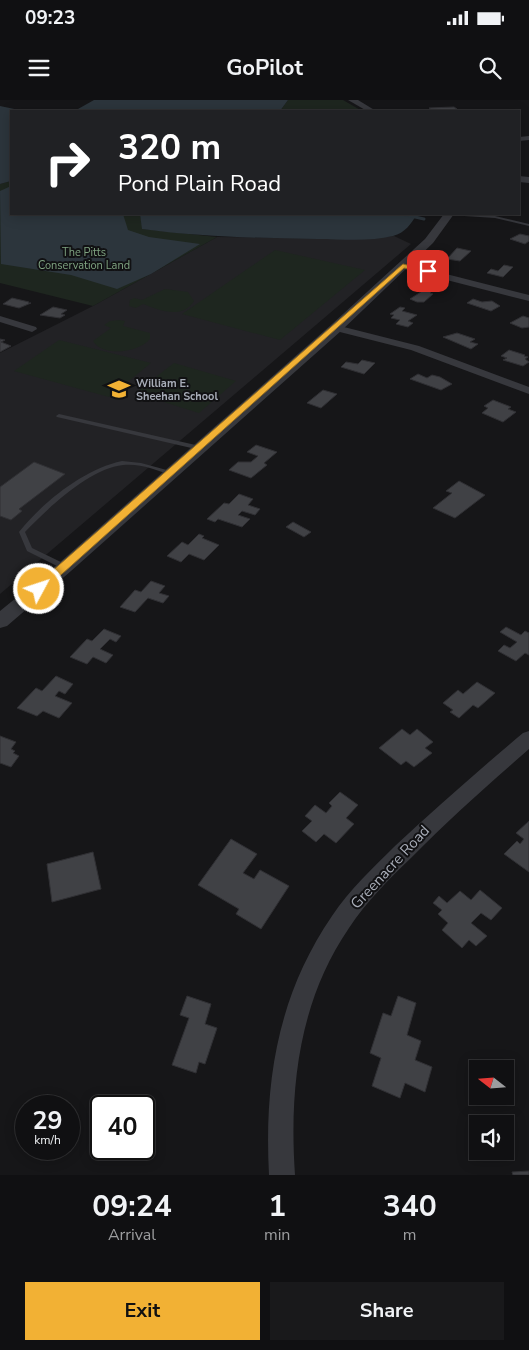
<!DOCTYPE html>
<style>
:root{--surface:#101012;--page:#19191b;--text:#f1f3f6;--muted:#9c9d9f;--line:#303032;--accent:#f2b134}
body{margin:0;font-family:"Nunito Sans",sans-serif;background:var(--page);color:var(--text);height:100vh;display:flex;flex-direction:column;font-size:19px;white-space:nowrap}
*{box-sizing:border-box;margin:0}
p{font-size:16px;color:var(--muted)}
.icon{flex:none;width:28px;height:28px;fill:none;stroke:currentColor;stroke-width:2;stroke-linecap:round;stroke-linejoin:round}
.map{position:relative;height:1075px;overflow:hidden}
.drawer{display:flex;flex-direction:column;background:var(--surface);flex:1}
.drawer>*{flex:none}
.hud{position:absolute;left:10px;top:10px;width:510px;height:105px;border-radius:0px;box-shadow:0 2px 12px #0003,0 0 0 1px var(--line);background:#202124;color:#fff;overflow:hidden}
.needle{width:32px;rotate:287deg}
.tools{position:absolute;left:469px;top:960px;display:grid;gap:10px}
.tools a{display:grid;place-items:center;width:45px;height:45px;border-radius:0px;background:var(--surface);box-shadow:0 2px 12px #0003,0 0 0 1px var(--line);font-size:25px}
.speed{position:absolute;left:15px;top:995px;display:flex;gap:10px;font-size:25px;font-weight:700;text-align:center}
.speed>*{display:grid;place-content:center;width:65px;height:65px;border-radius:50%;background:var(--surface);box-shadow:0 2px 12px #0003,0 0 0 1px var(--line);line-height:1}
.speed small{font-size:12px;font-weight:400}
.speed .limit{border:2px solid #111;border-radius:8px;background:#fff;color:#111}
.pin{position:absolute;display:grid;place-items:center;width:42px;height:42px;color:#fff;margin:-21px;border-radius:10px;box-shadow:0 2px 8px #0006}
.me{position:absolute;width:55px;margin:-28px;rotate:50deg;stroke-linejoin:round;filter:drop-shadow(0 0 4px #0008)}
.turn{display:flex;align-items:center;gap:18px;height:105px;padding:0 25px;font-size:22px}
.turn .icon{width:65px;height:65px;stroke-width:2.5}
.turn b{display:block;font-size:35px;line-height:42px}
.eta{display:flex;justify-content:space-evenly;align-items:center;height:85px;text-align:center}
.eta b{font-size:30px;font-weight:700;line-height:35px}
.primary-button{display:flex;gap:10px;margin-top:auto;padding:10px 25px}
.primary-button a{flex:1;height:58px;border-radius:0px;background:var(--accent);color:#111;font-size:20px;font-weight:700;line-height:58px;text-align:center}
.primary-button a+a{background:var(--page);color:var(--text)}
.status{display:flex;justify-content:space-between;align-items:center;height:35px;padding:0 25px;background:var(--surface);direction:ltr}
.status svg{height:14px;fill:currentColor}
header{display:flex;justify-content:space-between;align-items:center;height:65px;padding:0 25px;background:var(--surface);font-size:22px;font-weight:700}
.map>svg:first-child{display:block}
</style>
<div class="status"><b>09:23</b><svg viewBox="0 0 49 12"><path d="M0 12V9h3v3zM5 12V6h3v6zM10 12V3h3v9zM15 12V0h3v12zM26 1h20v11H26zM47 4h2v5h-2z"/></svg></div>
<header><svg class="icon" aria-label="menu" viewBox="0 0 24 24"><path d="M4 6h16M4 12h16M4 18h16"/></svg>GoPilot<svg class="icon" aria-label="search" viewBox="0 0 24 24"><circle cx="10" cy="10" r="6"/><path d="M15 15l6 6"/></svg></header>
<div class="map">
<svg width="529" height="1075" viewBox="0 0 529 1075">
<rect width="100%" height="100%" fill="#161618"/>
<!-- built -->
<path fill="#222225" d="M394 136 411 144 0 494V253L93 206 217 137 357 139Z"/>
<!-- green -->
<g fill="#1e261f">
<path d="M288 0H343L362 11H280Z"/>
<path d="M11 81V114H140L143 129 217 137 93 206 0 183V84Z"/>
<path d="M275 150 365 170 280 240 182 214Z"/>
<path d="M165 189 188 192 194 201C182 220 159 210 143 204L136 208 129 206 130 200 134 198 142 200Z"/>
<path d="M119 220 125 221 123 226 150 233V239C138 253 103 257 93 241L111 228 104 225 110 221Z"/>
<path d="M59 240 151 263 109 297 14 271Z"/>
<path d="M174 263 236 281 199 313 135 293Z"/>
</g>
<!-- water -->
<g fill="#2c353c">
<path d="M94 0H288L280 11H57L78 9Z"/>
<path d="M0 6 24 11H11V81L0 84Z"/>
<path d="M11 86V114H123L128 130 149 137 200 144 151 174 117 189 71 175 1 164 0 91Z"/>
<path d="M140 114H417C411 124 405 133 393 136 369 142 341 139 317 139 258 138 201 137 142 129Z"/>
</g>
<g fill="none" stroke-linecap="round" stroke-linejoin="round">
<!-- stream -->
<path stroke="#2c353c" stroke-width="3" d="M402 114 424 119"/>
</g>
<!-- building -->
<g fill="#404145" stroke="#303034">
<path d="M454 7 457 9 442 11H433L429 8Z"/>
<path d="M520 134 529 136V141L525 144 510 139Z"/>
<path d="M457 148 471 151 460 161 447 159Z"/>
<path d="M504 165 513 167 503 177 487 173 491 169 498 171Z"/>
<path d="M427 188 434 189 430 193 433 194 424 202H417L410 199Z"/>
<path d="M12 198 29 202 28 203H31L19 208 3 204Z"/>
<path d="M473 199 482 202 492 201 500 206 491 211 467 203Z"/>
<path d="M53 207 67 210 61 214 65 215 60 218 40 215Z"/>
<path d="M400 207 405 208 402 211 417 215 408 221 413 223 408 227 396 224 400 220 391 218 394 215 390 214Z"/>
<path d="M523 216 529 218V227L522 228 510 223Z"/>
<path d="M457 233 475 239 470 242 478 244 471 249 443 237Z"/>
<path d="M0 239 5 240 1 242 11 246 0 252Z"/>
<path d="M509 250 525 255 524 256 528 257 525 259 529 262 523 266 503 260 507 258 501 256Z"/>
<path d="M362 260 375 263 364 274 341 267 346 262 358 264Z"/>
<path d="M418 274 427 278 432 275 440 277 452 284 441 290 410 279Z"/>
<path d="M323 290 337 294 321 308 307 303Z"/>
<path d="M493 300 511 307 508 309 516 312 503 322 482 313 488 308 484 306Z"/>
<path d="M256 345 277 352 264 363 267 365 251 378 229 370 238 362H251L258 356 247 352Z"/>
<path d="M34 362 65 374 19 409 22 411 11 420 0 416V387Z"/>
<path d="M459 381 485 395 455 418 433 408 452 393 446 391Z"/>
<path d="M239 394 253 399 248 405 260 409 255 415 242 411 238 415 250 419 242 427 218 419 215 422 207 419 224 403 229 404Z"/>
<path d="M293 422 311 432 304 437 286 427Z"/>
<path d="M199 434 204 436 202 438 219 445 204 460 189 454 181 462 167 456 182 442 188 445Z"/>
<path d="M151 481 165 486 159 493 169 496 163 503 148 498 135 512 120 507 135 490 141 492Z"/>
<path d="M506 527 521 535 525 531 529 533V555L525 553 516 561 498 551 504 545 510 548 517 542 500 532Z"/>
<path d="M104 529 121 536 116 542 110 539 100 549 113 555 106 563 93 557 87 564 70 557 87 539 92 541Z"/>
<path d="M56 576 73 584 65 594 59 591 55 596 72 603 59 618 43 611 37 616 17 608 36 588 42 591Z"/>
<path d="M477 582 495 593 478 608 473 605 459 618 450 612 453 610 443 603 458 590 463 594Z"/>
<path d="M402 629 410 635 417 629 433 642 425 648 432 653 414 667 406 661 401 665 379 648Z"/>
<path d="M0 636 16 642 11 649 15 651 13 653 19 656 11 667 0 663Z"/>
<path d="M340 692 358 705 346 718 354 724 336 743 324 734 316 742 302 731 312 721 305 716 315 705 326 713 332 706 329 703Z"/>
<path d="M529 721V772L504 754 517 741 520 744 524 739 516 733Z"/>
<path d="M231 739 257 754 243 773 254 779 260 770 289 786 261 829 236 814 239 809 198 785Z"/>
<path d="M93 752 101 789 52 802 47 764Z"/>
<path d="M480 790 502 808 491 820 481 813 471 823 487 836 476 846 469 840 462 848 442 830 448 823 438 814 442 810 433 803 439 796 447 803 460 791 471 800Z"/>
<path d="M187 896 211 904 205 924 217 928 205 964 199 962 196 973 172 965 189 918 180 915Z"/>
<path d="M398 896 416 903 407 935 421 941 415 960 432 967 425 992 405 983 400 998 372 986 381 958 370 953 383 913 391 916Z"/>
<path d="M529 1071V1075H513L512 1072Z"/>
</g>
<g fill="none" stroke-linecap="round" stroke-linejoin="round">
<!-- service -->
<g fill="#37383d" fill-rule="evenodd">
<path d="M447 114 495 116 529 124V126L495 118 449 115Z"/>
<path d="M59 314 200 346 203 348 200 350 57 317 56 316Z"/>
<path d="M122 361 141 363 174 372 175 373 172 375C156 370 140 363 123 365 90 368 47 409 25 432L32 448 67 465 68 467 67 469H63L27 451 19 432C43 402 84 369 122 361Z"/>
</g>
<!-- minor -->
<g fill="#37383d" fill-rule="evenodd">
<path d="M529 36V40L519 41V37Z"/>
<path d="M403 163 529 195V201L400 168 398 166Z"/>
<path d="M0 216 36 227 37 229 32 232 0 222Z"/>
<path d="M336 225 419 246 529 287V294L411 250 332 230V226Z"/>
<path d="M529 631V649C489 684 449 719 412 757 389 779 367 801 349 828 299 901 289 988 295 1075H269C264 981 278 895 332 816 349 790 373 768 395 746 437 707 479 670 523 633Z"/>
</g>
<!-- tertiary -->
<g fill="#37383d" fill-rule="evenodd">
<path d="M348 0H358L376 11H367Z"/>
<path d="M519 76 529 77V83L519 82Z"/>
<path d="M444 114H454L433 143 341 231 71 471 7 526 0 528V511L59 463 331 225 425 139Z"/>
</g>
</g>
<!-- route -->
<path fill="#f2b134" stroke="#9d7322" d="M403 164 431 171 428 173 404 168 43 491H35V486Z"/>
<!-- icons -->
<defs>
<g id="school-bare" transform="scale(1.725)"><path d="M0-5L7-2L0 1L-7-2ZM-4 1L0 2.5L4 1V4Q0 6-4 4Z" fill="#f2b134" stroke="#111113" stroke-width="2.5" paint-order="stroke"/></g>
</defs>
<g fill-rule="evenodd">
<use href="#school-bare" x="119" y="289"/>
</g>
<g text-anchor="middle" stroke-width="4" stroke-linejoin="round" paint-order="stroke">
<!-- far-park labels -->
<g font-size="11" fill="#7fa381" stroke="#111113">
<text x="84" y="156">The Pitts<tspan x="84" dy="13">Conservation Land</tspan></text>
</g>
<!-- far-poi labels -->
<g font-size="11" font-weight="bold" fill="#a8adb8" stroke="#111113" text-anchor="start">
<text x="136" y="287">William E.<tspan x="136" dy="13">Sheehan School</tspan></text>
</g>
<!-- near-street labels -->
<g font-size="15" fill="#a8adb8" stroke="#111113">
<text transform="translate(390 767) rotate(-47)" y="5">Greenacre Road</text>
</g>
</g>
</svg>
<div class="tools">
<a><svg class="needle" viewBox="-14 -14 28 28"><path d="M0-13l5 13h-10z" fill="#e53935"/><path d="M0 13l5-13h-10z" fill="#9c9d9f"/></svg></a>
<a><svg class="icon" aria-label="sound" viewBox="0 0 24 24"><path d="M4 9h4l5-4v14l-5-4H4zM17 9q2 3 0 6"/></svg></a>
</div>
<div class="speed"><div>29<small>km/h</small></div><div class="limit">40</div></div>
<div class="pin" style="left:428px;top:171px;background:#d93025"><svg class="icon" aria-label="arrive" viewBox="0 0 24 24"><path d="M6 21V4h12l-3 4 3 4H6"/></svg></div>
<svg class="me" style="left:39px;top:489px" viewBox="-20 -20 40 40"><circle r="17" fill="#f2b134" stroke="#fff" stroke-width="3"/><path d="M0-11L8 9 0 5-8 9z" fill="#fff"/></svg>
<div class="hud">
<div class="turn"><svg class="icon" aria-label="right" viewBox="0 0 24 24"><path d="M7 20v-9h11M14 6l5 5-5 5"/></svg><div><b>320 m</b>Pond Plain Road</div></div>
</div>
</div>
<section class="drawer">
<div class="eta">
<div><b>09:24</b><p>Arrival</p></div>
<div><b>1</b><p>min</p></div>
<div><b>340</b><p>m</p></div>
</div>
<div class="primary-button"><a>Exit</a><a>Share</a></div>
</section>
